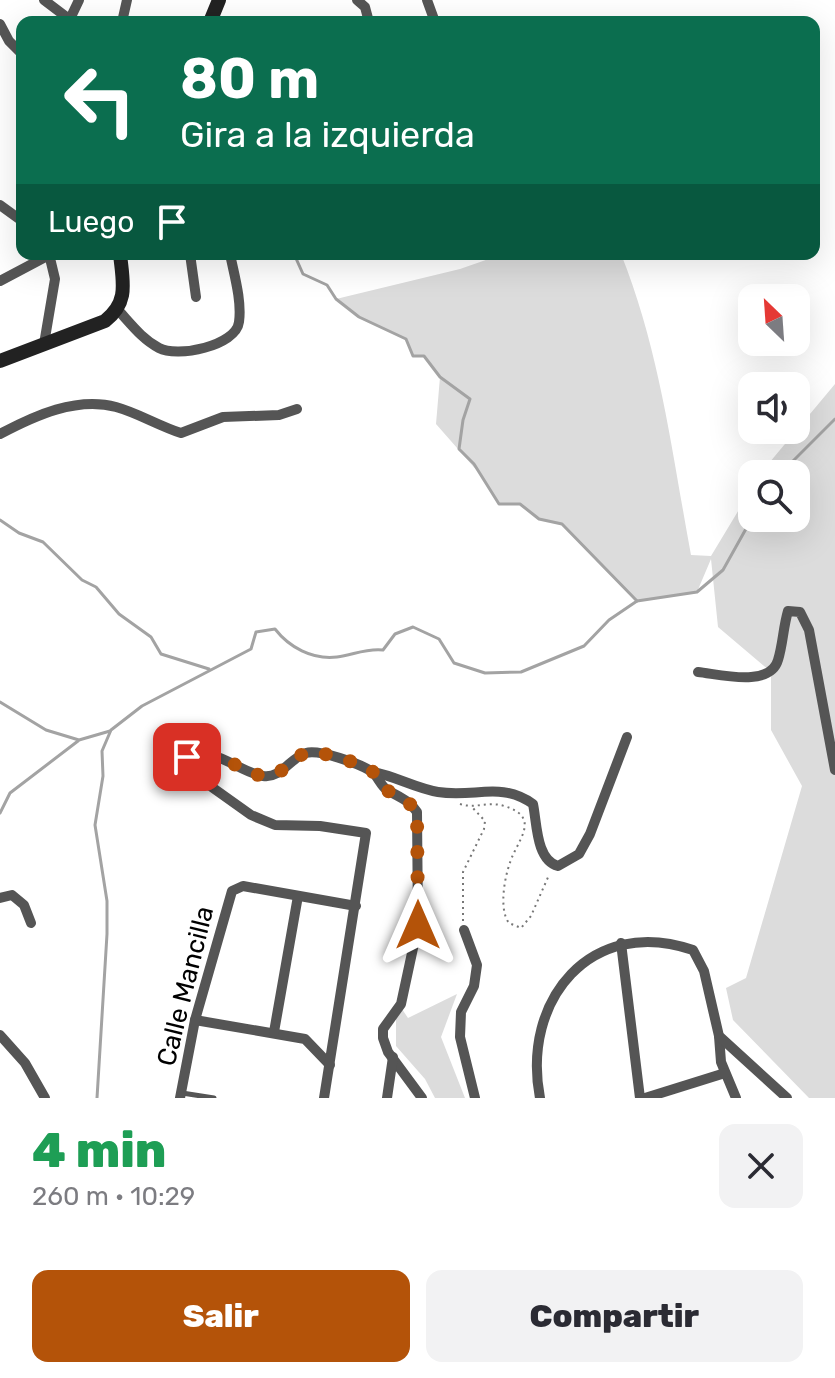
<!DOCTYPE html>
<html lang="es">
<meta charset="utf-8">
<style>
:root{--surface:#fff;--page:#f2f2f3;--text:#2b2b33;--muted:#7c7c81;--accent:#b45309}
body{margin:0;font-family:Rubik,sans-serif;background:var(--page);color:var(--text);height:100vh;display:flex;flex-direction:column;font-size:30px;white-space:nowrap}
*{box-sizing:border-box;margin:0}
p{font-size:26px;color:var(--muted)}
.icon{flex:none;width:44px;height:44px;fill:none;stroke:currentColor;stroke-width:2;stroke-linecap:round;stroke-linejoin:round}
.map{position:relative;height:1098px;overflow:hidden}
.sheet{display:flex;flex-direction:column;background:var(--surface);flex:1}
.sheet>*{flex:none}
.banner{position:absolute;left:16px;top:16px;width:804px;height:244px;border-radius:16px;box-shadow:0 8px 32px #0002;background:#0b6e4f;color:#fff;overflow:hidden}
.needle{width:52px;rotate:335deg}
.fabs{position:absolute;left:738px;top:284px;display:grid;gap:16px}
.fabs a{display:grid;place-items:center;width:72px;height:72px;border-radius:16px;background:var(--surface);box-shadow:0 8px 32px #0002;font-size:40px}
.pin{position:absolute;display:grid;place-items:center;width:68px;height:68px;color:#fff;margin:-34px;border-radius:16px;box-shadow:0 4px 12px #0006}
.me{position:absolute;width:88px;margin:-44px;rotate:0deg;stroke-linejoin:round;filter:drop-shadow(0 0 6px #0008)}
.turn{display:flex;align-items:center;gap:28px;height:168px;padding:0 32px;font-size:36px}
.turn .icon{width:104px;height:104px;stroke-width:2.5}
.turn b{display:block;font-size:56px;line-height:68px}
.then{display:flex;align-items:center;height:76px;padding:0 32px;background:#0003;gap:16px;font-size:30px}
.round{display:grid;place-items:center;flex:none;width:84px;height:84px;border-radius:16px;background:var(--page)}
.head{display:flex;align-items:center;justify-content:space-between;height:136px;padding:0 32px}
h1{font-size:48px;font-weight:800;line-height:60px;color:#1e9e55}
.button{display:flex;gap:16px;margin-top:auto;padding:16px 32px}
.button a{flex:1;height:92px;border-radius:16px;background:var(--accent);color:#fff;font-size:32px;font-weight:800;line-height:92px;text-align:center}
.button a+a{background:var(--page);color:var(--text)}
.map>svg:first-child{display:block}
</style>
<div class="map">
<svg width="835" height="1098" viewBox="0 0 835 1098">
<rect width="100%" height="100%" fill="#fff"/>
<!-- green -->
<g fill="#dcdcdc">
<path d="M503 254H621C660 351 672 453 691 555L711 556 752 488V518H796V474H760L835 384V1098H809L733 1020 726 988 746 978 802 786 771 730V672L718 627 711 559 697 592 637 601 562 524 539 519 520 504H499L479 473 436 424 440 377 424 356H413L406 339 359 317 336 299 460 269Z"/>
<path d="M457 994 441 1037 465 1098H435L425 1079 396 1046V1018L402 1009 408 1018Z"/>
</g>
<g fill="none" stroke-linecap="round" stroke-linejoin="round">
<!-- stream -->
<g stroke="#a3a3a3" stroke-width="3">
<path d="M294 254 303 274 327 285 336 299 359 317 406 339 413 356H424L440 377 470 399 463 420 459 449 474 464 499 504H520L539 519 562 524 637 601"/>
<path d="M780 474 835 419"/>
<path d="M0 520 19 533 43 542 82 580 96 587 119 614 151 637 161 654 209 669"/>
<path d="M0 702 46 730 79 740 110 731"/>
<path d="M0 813 10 793 78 741"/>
<path d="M97 1098 107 934V901L95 825 103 776 102 751 111 730 142 706 251 649 256 632 275 629C289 647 312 660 337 657 353 655 366 648 383 650L395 634 413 627 439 639 454 663 485 673 521 672 584 646 609 620 637 601 697 592 723 570 752 518"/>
</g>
<!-- path -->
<g stroke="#777" stroke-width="2" stroke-dasharray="2 4" stroke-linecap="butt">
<path d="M460 804C474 809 489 801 504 806 538 816 522 835 513 855 505 872 498 909 509 923L521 928 531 916 549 875"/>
<path d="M463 921V872L484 829 485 821 471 806"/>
</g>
<!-- lane -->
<path stroke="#555" stroke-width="5" d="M182 1093 214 1098"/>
<!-- street -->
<g stroke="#555" stroke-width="10">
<path d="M44 0 73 22"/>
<path d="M357 0 365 7 369 22"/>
<path d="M427 0 435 22"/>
<path d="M69 21 79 0"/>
<path d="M122 22 127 0"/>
<path d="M0 24 9 41 22 54"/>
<path d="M0 205 22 221"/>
<path d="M190 254 196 297"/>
<path d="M0 281 49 255"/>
<path d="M118 310C131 324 142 339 159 348 177 358 236 346 239 322 242 301 234 274 230 254"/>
<path d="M44 344 55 279 49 254"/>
<path d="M0 434C34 416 77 396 116 407 138 413 159 426 181 433L223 417 279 415 297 409"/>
<path d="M698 672C719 674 770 688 778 660 783 644 783 628 788 611L800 612 809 630 835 770"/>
<path d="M373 772C395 776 415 788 438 792 475 798 500 781 533 804 537 823 536 860 558 866L579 854 590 834 627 737"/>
<path d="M0 898 12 895 24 905 31 923"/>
<path d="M464 930 477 965 474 986 461 1012 460 1037 475 1098"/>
<path d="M621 943 640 1098"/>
<path d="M195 1020 305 1039 330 1065"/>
<path d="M274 1032 298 896"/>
<path d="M0 1035 25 1063 45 1098"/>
<path d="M719 1036 721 1062 736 1098"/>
<path d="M180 1098 195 1020 232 891 243 886 356 906"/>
<path d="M324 1098 366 833 320 826 275 825 251 815 185 768 187 757C216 745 237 772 263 776 281 779 291 757 306 753 319 749 360 764 371 771 378 776 380 785 387 790 399 797 409 800 417 812L418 925 401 1004 383 1029V1038L388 1052 422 1098"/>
<path d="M387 1098 393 1057"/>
<path d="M540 1098C521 1000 591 915 693 950L704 971 719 1036 787 1098"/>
<path d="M645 1098 725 1073"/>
</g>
<!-- secondary -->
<g stroke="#222" stroke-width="14">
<path d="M210 22 219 0"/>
<path d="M0 361 105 321C129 302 123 283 120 254"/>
</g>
</g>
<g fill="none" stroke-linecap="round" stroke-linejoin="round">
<!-- route -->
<path stroke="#b45309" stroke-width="14" stroke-dasharray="0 25.2" d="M187 757C216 744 237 772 263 776 281 779 291 757 306 753 319 749 361 764 372 771 376 775 378 782 382 786 393 797 408 798 417 812L418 925"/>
</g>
<g text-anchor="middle" stroke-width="6" stroke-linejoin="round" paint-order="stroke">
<!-- street labels -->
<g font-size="26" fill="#000" stroke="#fff">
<text transform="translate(185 986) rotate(-76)" y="9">Calle Mancilla</text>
</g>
</g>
</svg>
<div class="fabs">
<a><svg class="needle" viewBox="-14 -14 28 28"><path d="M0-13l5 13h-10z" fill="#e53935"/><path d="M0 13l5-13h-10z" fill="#7c7c81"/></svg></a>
<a><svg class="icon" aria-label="sound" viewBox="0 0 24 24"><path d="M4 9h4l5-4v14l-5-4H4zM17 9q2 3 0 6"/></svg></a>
<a><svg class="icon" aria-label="search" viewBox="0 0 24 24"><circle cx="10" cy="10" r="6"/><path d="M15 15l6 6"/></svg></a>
</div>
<div class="pin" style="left:187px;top:757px;background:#d93025"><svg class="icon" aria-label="arrive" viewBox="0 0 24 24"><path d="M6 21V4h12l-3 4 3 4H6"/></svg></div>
<svg class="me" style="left:418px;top:925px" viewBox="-20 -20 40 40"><path d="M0-17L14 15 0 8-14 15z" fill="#b45309" stroke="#fff" stroke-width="4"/></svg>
<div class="banner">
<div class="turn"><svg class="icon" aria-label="left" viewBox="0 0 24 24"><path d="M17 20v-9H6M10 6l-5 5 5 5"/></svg><div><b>80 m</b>Gira a la izquierda</div></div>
<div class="then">Luego<svg class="icon" aria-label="arrive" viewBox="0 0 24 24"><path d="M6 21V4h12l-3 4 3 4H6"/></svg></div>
</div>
</div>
<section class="sheet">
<div class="head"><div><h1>4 min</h1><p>260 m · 10:29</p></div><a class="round"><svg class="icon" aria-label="close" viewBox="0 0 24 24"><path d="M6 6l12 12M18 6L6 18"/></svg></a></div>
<div class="button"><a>Salir</a><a>Compartir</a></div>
</section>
